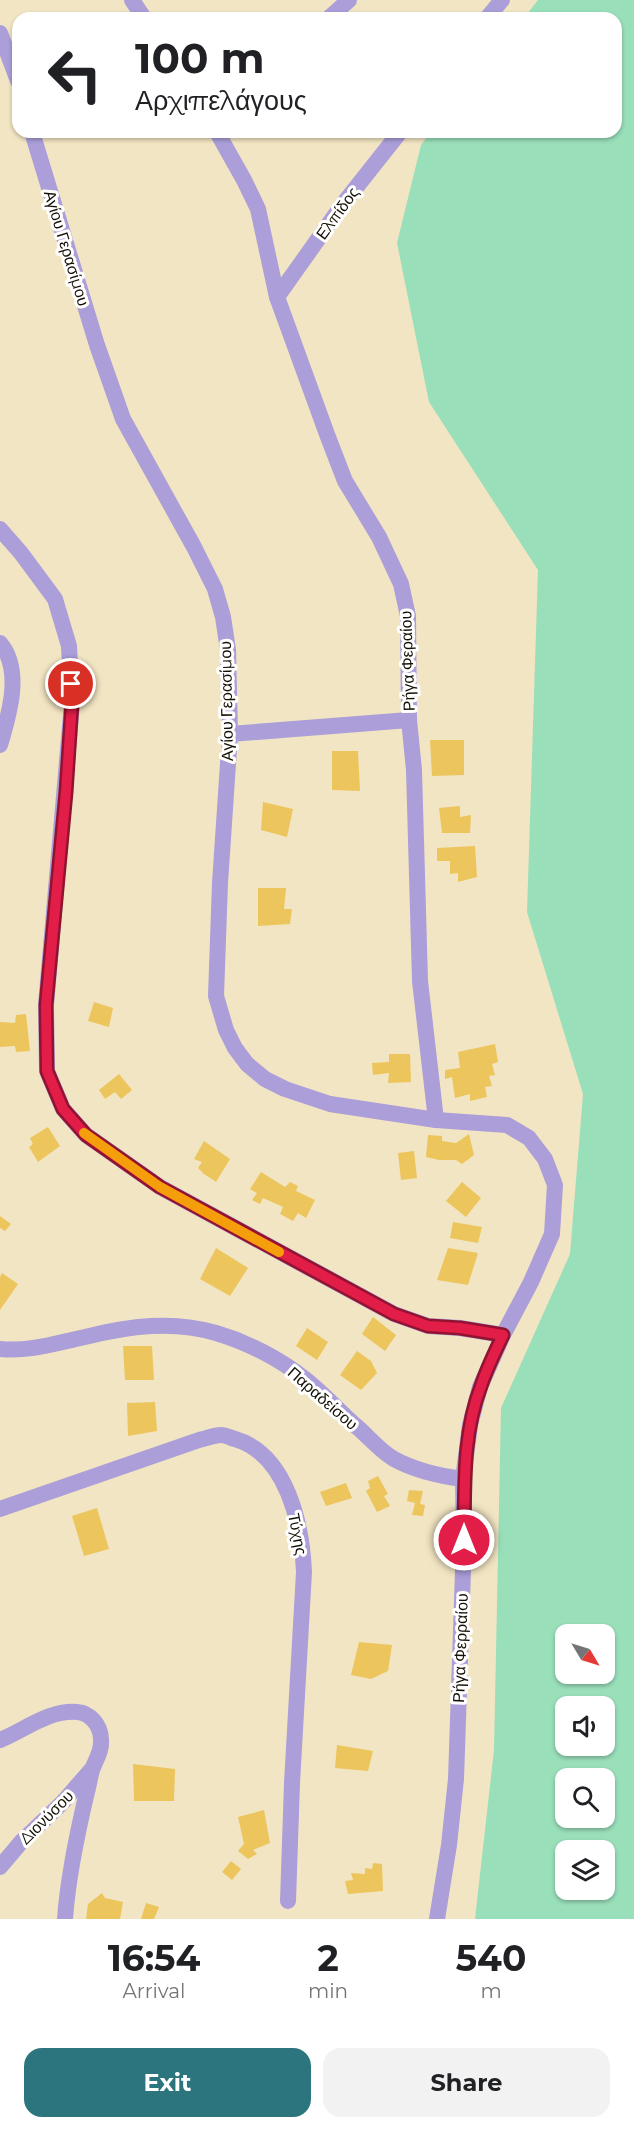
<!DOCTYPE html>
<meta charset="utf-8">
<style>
:root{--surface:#fff;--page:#f2f2f2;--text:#202124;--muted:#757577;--accent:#2d757e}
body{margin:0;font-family:Montserrat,sans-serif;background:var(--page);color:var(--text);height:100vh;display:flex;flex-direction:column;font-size:22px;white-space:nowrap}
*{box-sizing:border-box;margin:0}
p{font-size:20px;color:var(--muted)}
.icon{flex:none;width:33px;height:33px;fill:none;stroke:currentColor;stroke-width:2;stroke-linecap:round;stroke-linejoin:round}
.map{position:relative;height:1919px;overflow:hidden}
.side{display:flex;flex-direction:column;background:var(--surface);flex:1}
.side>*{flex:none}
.banner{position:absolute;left:12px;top:12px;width:610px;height:126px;border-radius:18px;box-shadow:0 2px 4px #0004;background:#fff;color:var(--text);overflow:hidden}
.needle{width:39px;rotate:128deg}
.tools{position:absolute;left:555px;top:1624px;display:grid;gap:12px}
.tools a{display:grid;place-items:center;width:60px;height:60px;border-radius:12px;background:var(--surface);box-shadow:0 2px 4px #0004;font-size:30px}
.pin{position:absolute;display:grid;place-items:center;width:51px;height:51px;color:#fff;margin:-26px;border:3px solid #fff;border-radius:50%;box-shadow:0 2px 6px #0007}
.me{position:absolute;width:66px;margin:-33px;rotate:0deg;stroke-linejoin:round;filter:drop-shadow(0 0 4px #0008)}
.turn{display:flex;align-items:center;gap:21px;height:126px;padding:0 24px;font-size:27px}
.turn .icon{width:78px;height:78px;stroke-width:2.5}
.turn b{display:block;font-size:42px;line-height:51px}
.eta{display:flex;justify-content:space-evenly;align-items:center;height:102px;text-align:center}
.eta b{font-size:36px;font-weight:700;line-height:42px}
.action{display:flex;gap:12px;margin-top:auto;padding:12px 24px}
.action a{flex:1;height:69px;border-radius:18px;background:var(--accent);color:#fff;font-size:24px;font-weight:700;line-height:69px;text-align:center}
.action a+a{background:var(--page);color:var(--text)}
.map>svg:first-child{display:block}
</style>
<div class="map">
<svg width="634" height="1919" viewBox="0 0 634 1919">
<rect width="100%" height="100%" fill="#f2e5c3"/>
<!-- green -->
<path fill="#99dfba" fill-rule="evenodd" d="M538 0H634V1919H475L494 1750 501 1408 570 1254 583 1094 527 912 538 570 429 402 397 243 421 145 431 132H616V18H524ZM566 1635H604V1674H566ZM566 1707H604V1746H566ZM566 1779H604V1818H566ZM566 1851H604V1890H566Z"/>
<!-- building -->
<g fill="#ecc55d">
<path d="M430 740H464V775L432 776Z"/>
<path d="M332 751H358L360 791 332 790Z"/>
<path d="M263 802 293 809 287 837 261 830Z"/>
<path d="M460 806V817L471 815 470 833H442L439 808Z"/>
<path d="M475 846 477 877 458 882V873L450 874V861H437V848Z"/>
<path d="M258 888H286L284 909H292L290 924 258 926Z"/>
<path d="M94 1002 113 1008 109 1027 88 1021Z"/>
<path d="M26 1014 30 1051 16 1052 15 1046 0 1047V1022L15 1023 16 1015Z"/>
<path d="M495 1044 498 1062 492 1064 495 1075 489 1076 492 1086 485 1087 487 1097 470 1101V1094L455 1098 452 1077 445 1079V1070L460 1068 458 1052Z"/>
<path d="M389 1054H410L411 1082 388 1083 389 1073 373 1075 372 1063 389 1062Z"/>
<path d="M119 1074 132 1090 121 1099 115 1092 105 1099 99 1090Z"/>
<path d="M48 1127 60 1146 38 1162 29 1147 33 1144 30 1138Z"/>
<path d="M469 1134 474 1155 462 1164 456 1160H439L426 1157 428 1135 442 1136V1141L456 1143Z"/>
<path d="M204 1141 230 1159 216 1182 204 1174 198 1168 202 1162 194 1159Z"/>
<path d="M414 1151 417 1178 401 1180 398 1153Z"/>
<path d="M261 1172 285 1187 290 1182 298 1186 296 1191 315 1200 306 1218 298 1213 293 1221 280 1214 283 1207 263 1198 260 1204 252 1200 257 1193 250 1189Z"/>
<path d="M462 1182 481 1198 466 1217 446 1201Z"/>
<path d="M0 1216 11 1224 5 1231 0 1228Z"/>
<path d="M453 1222 482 1227 478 1243 450 1238Z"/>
<path d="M216 1248 248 1268 230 1296 200 1279Z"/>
<path d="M448 1248 478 1253 468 1285 437 1280Z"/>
<path d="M2 1273 18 1284 0 1310V1277Z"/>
<path d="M373 1317 396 1335 385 1351 362 1334Z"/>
<path d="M307 1328 328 1342 317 1360 296 1346Z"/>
<path d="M123 1346H152L154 1380H125Z"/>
<path d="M357 1351 371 1361 377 1373 361 1390 340 1375Z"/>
<path d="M155 1402 157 1431 128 1436 127 1403Z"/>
<path d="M378 1476 388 1494 384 1496 390 1506 377 1512 366 1491 370 1488 368 1481Z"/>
<path d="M346 1483 352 1498 326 1506 320 1492Z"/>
<path d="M409 1490 423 1491 420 1504 425 1505 423 1516 412 1515 415 1503 407 1501Z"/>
<path d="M97 1508 109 1549 84 1556 72 1516Z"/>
<path d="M359 1642 392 1645 388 1671 371 1679 351 1675Z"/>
<path d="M337 1745 373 1751 368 1771 335 1768Z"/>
<path d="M133 1764 175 1769 174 1801H134Z"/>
<path d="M264 1810 270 1843 253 1850 257 1854 248 1859 238 1851 244 1844 238 1817Z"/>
<path d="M231 1861 241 1869 232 1880 222 1872Z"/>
<path d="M373 1863 382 1864 383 1891 348 1894 345 1881 353 1880 351 1873 365 1874V1868L372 1869Z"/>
<path d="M102 1893 105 1898 123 1902 120 1919H86L88 1904Z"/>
<path d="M146 1903 159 1907 154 1919H141Z"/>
</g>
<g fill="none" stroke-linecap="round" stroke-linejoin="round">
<!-- minor -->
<g stroke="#ab9ed9" stroke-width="16">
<path d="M132 0 144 18"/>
<path d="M329 18 349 0"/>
<path d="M487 18 502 0"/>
<path d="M0 33 18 81"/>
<path d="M32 132 97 345 123 419 194 547 215 589 223 617 228 650 230 734 220 883 216 996 226 1030 235 1048 247 1064 265 1079 285 1089 330 1104 436 1120 507 1125 529 1138 545 1159 555 1185 552 1234 531 1282 503 1335 480 1387 470 1425 463 1479 464 1541 456 1779 449 1845 437 1919"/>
<path d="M217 132 244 180 258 209 277 297 328 437 345 481 379 537 401 584 408 616 409 720 414 770 420 981 436 1120"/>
<path d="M277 297 343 204 400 132"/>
<path d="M0 529 21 553 55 599 69 646 72 703 46 1005 47 1071 63 1109 86 1135 160 1187 394 1314 428 1326 460 1328 503 1335"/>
<path d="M0 643C23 670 9 715 0 745"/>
<path d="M230 734 409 720"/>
<path d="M0 1349C30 1352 56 1343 85 1337 129 1326 173 1320 216 1333 247 1342 280 1359 305 1379 323 1393 339 1411 356 1426 368 1436 380 1451 394 1459 416 1471 439 1476 463 1479"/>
<path d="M0 1509 199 1440C205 1439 214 1435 221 1435 226 1435 231 1438 235 1439 287 1454 302 1525 304 1572L292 1783 288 1901"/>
<path d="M0 1740C25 1730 48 1710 77 1712 91 1713 101 1726 101 1740 102 1751 96 1759 92 1770 90 1777 89 1785 87 1792 77 1834 68 1876 65 1919"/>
<path d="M0 1867 22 1841 63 1802 91 1770"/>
</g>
</g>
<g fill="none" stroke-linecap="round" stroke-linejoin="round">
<!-- route casing -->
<g stroke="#92132f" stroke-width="15">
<path id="route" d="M71 684 72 703 66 792 46 1005 47 1071 63 1109 86 1135 160 1187 394 1314 428 1326 460 1328 503 1335C495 1352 487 1368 481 1386 462 1435 465 1489 464 1540"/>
</g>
<!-- route -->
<use href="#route" stroke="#e11d48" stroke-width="10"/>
<!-- slow -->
<path stroke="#f59e0b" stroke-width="10" d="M84 1133 160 1187 279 1252"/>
</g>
<g text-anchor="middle" stroke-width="6" stroke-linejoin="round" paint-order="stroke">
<!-- street labels -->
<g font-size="16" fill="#151005" stroke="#fff">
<text transform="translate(337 213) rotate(-54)" y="6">Ελπίδος</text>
<text transform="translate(67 248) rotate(73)" y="6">Αγίου Γερασίμου</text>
<text transform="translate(407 661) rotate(-92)" y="6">Ρήγα Φεραίου</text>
<text transform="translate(226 701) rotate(-91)" y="6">Αγίου Γερασίμου</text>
<text transform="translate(323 1398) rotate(41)" y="6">Παραδείσου</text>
<text transform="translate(298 1534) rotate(79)" y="6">Τύχης</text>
<text transform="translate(460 1648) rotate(-88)" y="6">Ρήγα Φερραίου</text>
<text transform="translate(46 1817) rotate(-45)" y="6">Διονύσου</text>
</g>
</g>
</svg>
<div class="tools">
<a><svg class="needle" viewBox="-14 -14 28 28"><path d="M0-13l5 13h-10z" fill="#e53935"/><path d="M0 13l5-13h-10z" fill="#757577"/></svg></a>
<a><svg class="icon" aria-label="sound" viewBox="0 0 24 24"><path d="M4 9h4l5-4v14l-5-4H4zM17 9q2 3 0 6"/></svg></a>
<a><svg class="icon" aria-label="search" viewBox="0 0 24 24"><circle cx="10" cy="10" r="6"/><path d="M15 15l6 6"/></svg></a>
<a><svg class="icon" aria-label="layers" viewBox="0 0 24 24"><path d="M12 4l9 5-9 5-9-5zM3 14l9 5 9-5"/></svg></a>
</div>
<div class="pin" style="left:71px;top:684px;background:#d93025"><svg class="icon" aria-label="arrive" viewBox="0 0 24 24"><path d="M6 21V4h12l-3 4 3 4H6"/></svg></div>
<svg class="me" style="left:464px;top:1540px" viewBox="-20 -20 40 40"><circle r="17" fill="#e11d48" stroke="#fff" stroke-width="3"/><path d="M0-11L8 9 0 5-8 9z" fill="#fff"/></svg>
<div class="banner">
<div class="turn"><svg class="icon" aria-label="left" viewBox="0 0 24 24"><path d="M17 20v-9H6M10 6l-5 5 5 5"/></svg><div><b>100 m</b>Αρχιπελάγους</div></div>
</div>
</div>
<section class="side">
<div class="eta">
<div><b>16:54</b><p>Arrival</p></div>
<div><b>2</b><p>min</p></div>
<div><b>540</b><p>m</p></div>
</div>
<div class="action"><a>Exit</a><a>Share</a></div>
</section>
